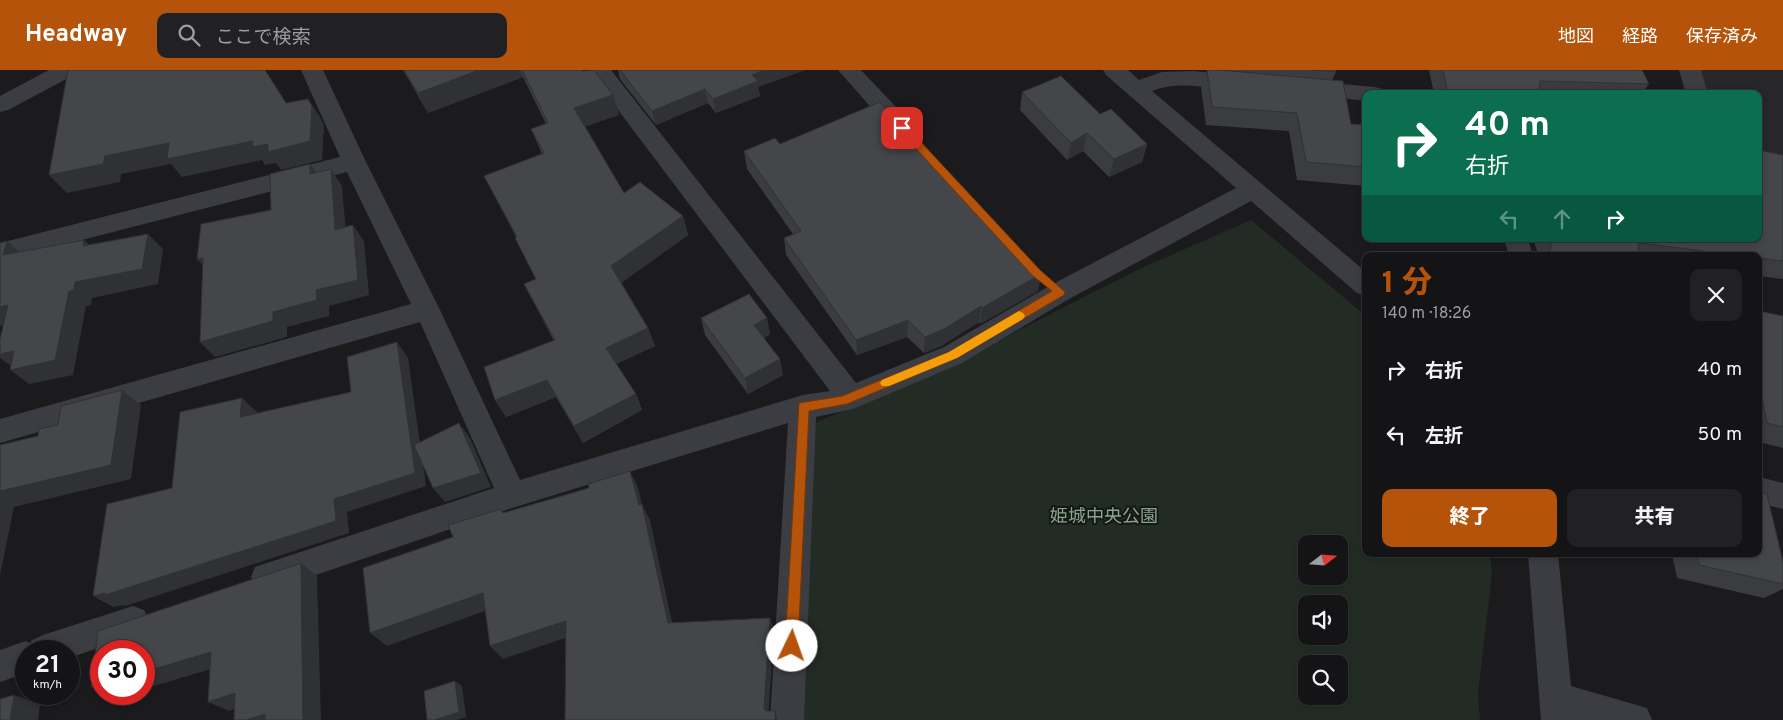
<!DOCTYPE html>
<html lang="ja">
<meta charset="utf-8">
<style>
:root{--surface:#141416;--page:#212123;--text:#f1f3f6;--muted:#9d9ea1;--line:#333335;--accent:#b45309}
body{margin:0;font-family:Overpass,"Noto Sans JP",sans-serif;background:var(--page);color:var(--text);height:100vh;display:flex;flex-direction:column;font-size:19px;white-space:nowrap}
*{box-sizing:border-box;margin:0}
p{font-size:16px;color:var(--muted)}
.icon{flex:none;width:28px;height:28px;fill:none;stroke:currentColor;stroke-width:2;stroke-linecap:round;stroke-linejoin:round}
.map{position:relative;flex:1;overflow:hidden}
.details{position:absolute;left:1362px;top:182px;width:400px;height:305px;display:flex;flex-direction:column;background:var(--surface);border-radius:10px;box-shadow:0 2px 8px #0003,0 0 0 1px var(--line)}
.details>*{flex:none}
.top-card{position:absolute;left:1362px;top:20px;width:400px;height:152px;border-radius:10px;box-shadow:0 2px 8px #0003,0 0 0 1px var(--line);background:#0b6e4f;color:#fff;overflow:hidden}
.needle{width:32px;rotate:73deg}
.buttons{position:absolute;left:1298px;top:465px;display:grid;gap:10px}
.buttons a{display:grid;place-items:center;width:50px;height:50px;border-radius:10px;background:var(--surface);box-shadow:0 2px 8px #0003,0 0 0 1px var(--line);font-size:25px}
.speed{position:absolute;left:15px;top:570px;display:flex;gap:10px;font-size:25px;font-weight:700;text-align:center}
.speed>*{display:grid;place-content:center;width:65px;height:65px;border-radius:50%;background:var(--surface);box-shadow:0 2px 8px #0003,0 0 0 1px var(--line);line-height:1}
.speed small{font-size:12px;font-weight:400}
.speed .limit{border:8px solid #d22;background:#fff;color:#111}
.pin{position:absolute;display:grid;place-items:center;width:42px;height:42px;color:#fff;margin:-21px;border-radius:10px;box-shadow:0 2px 8px #0006}
.me{position:absolute;width:55px;margin:-28px;rotate:3deg;stroke-linejoin:round;filter:drop-shadow(0 0 4px #0008)}
.turn{display:flex;align-items:center;gap:18px;height:105px;padding:0 20px;font-size:22px}
.turn .icon{width:65px;height:65px;stroke-width:2.5}
.turn b{display:block;font-size:35px;line-height:42px}
.lanes{display:flex;align-items:center;height:48px;padding:0 20px;background:#0003;justify-content:center;gap:25px;direction:ltr}
.lanes .off{opacity:.35}
.round{display:grid;place-items:center;flex:none;width:52px;height:52px;border-radius:10px;background:var(--page)}
.overview{display:flex;align-items:center;justify-content:space-between;height:85px;padding:0 20px}
h1{font-size:30px;font-weight:800;line-height:38px;color:var(--accent)}
.action{display:flex;gap:10px;margin-top:auto;padding:10px 20px}
.action a{flex:1;height:58px;border-radius:10px;background:var(--accent);color:#fff;font-size:20px;font-weight:800;line-height:58px;text-align:center}
.action a+a{background:var(--page);color:var(--text)}
ul{padding:0;list-style:none}
li{display:flex;align-items:center;gap:15px;height:65px;padding:0 20px}
li div{flex:1}
li b{display:block;font-size:19px}
li em{font-style:normal}
header{display:flex;align-items:center;gap:30px;box-sizing:border-box;height:70px;padding:0 25px;background:var(--accent);color:#fff}
header strong{font-size:24px}
nav{display:flex;gap:28px;margin-inline-start:auto;font-size:18px}
.search{width:350px;height:45px;background:var(--page);display:flex;align-items:center;gap:12px;box-sizing:border-box;padding:0 18px;border-radius:10px;color:var(--muted);font-size:19px}
.map>svg:first-child{display:block}
</style>
<header>
<strong>Headway</strong>
<div class="search"><svg class="icon" aria-label="search" viewBox="0 0 24 24"><circle cx="10" cy="10" r="6"/><path d="M15 15l6 6"/></svg>ここで検索</div>
<nav><a>地図</a><a>経路</a><a>保存済み</a></nav>
</header>
<div class="map">
<svg width="1783" height="650" viewBox="0 0 1783 650">
<rect width="100%" height="100%" fill="#1b1b1d"/>
<!-- built -->
<path fill="#27272a" d="M1694 0H1783V86L1759 81V24H1708Z"/>
<!-- green -->
<path fill="#222c24" fill-rule="evenodd" d="M1251 150 1366 246V484H1490L1492 504 1478 623 1480 650H798L810 355 939 301 1135 201ZM1306 474H1339V506H1306ZM1306 534H1339V566H1306ZM1306 594H1339V626H1306Z"/>
<g fill="none" stroke-linecap="round" stroke-linejoin="round">
<!-- minor -->
<g fill="#3c3d42" fill-rule="evenodd">
<path d="M49 0H77L74 5 8 40 0 42V26Z"/>
<path d="M301 0H323L366 92 440 240 520 410 803 325 830 321 588 0H611L856 313 944 277 1051 215 1236 118 1106 5 1103 0H1128L1139 10 1162 2 1194 1 1249 7 1252 12 1249 17C1219 25 1187 7 1152 21L1366 202V226L1357 223 1251 131 1069 229 962 293 853 339 816 347 804 650H770L788 353 512 438 266 522 255 517 251 507 255 497 494 418 420 252 0 373V349L411 234 347 102 0 191V173L340 87Z"/>
<path d="M838 0H861L913 55 916 61 913 67 905 69 897 67Z"/>
<path d="M1679 0H1701L1708 24H1686Z"/>
<path d="M1308 11 1375 17 1383 19 1386 24H1366V31L1300 23 1297 18 1300 13Z"/>
<path d="M1504 169H1528L1533 186H1509Z"/>
<path d="M1759 407 1783 413V439L1759 433Z"/>
<path d="M1528 484H1558L1571 616 1647 638 1652 650H1541Z"/>
<path d="M133 536 144 540 149 551 144 562 69 588V581H26V603L0 612V580L26 571 30 573 32 570 43 565Z"/>
</g>
</g>
<!-- wall -->
<g fill="#3b3c40">
<path d="M403 0H582L613 25 619 45 585 56 624 123 683 146 688 165 621 213 648 258 655 276 616 294 636 324 642 340 583 373 556 327 506 347 495 330 554 271 524 214 536 209 516 167 494 125 484 106 542 84 531 59 546 54 523 7 428 43Z"/>
<path d="M618 0H805L758 17 760 26 716 43 708 33 656 55 620 9Z"/>
<path d="M1203 0H1335L1336 2 1332 10 1351 54 1366 55V116L1297 110 1289 61 1206 55 1201 18 1207 0Z"/>
<path d="M1429 0H1642L1649 14 1641 24H1434Z"/>
<path d="M1022 22 1100 44 1147 74 1142 92 1109 107 1083 81 1067 90 1020 40Z"/>
<path d="M780 74 1030 195 1041 204 1038 221 980 254 979 252 943 275 924 283 907 267 857 285 786 185 784 168 793 164 747 99 744 81Z"/>
<path d="M1783 85V209L1759 206V186H1539L1533 169H1759Z"/>
<path d="M1759 241 1783 246V378L1759 372Z"/>
<path d="M701 248H767L770 264 764 268 783 305 748 324 705 265Z"/>
<path d="M1672 484H1759L1783 492V519L1764 528 1677 508Z"/>
</g>
<!-- shaded-wall -->
<g fill="#303134">
<path d="M479 0H520L523 7 428 43 418 23Z"/>
<path d="M764 0H805L758 17 760 26 716 43 713 29 752 5Z"/>
<path d="M705 19 708 33 656 55 652 41Z"/>
<path d="M613 25 619 45 581 58 574 38Z"/>
<path d="M308 29 320 47 324 55 322 90 281 100 276 93 265 95 262 90 182 107 171 94 121 104 120 112 67 123 49 105 105 86 169 73Z"/>
<path d="M1087 63 1083 81 1067 90 1071 73Z"/>
<path d="M1147 74 1142 92 1109 107 1114 89Z"/>
<path d="M310 94 322 110 310 104Z"/>
<path d="M331 99 342 116 347 176 335 160Z"/>
<path d="M683 146 688 165 618 215 611 196Z"/>
<path d="M353 155 364 171 369 225 329 236V246L287 257V267L215 287 200 272 273 242 316 220Z"/>
<path d="M148 164 163 179 158 214 92 228 91 235 86 236 73 305 29 314 10 300 15 299 0 288V284L69 221 75 212Z"/>
<path d="M84 170 100 185 83 176Z"/>
<path d="M7 171 25 187 3 185Z"/>
<path d="M203 188 212 205 197 189Z"/>
<path d="M1041 204 1038 221 980 254 982 238Z"/>
<path d="M8 235 27 250 0 256V237Z"/>
<path d="M981 236 979 252 943 275 924 283 925 267Z"/>
<path d="M767 248 770 264 757 271 754 255Z"/>
<path d="M908 250 907 267 857 285 856 270Z"/>
<path d="M648 258 655 276 613 295 606 278Z"/>
<path d="M397 272 408 288 426 416 347 442 349 463 125 536 122 535 113 537 93 526 334 429Z"/>
<path d="M780 289 783 305 748 324 745 308Z"/>
<path d="M547 310 556 327 506 347 495 330Z"/>
<path d="M122 320 141 335 131 409 14 437 0 505V421Z"/>
<path d="M636 324 642 340 583 373 574 356Z"/>
<path d="M242 328 257 342 255 361 240 347Z"/>
<path d="M459 353 470 368 491 417 445 432 433 418Z"/>
<path d="M630 401 638 418 643 438 642 434 650 450 675 566 668 553Z"/>
<path d="M301 493 317 506 321 650H303Z"/>
<path d="M483 523 496 537 387 576 370 563Z"/>
<path d="M770 548 774 561 768 650 764 639Z"/>
<path d="M566 551 577 564 503 589 490 576Z"/>
<path d="M211 582 231 593 144 619V602Z"/>
<path d="M455 611 462 616 466 647 456 650H434Z"/>
<path d="M101 614V622L91 617Z"/>
<path d="M235 623 254 633 229 641 208 632Z"/>
<path d="M106 624H126L115 627Z"/>
<path d="M14 625 40 634 38 650H10Z"/>
<path d="M775 641 778 650H775Z"/>
<path d="M265 644 276 650H246Z"/>
</g>
<!-- building -->
<g fill="#45464a" stroke="#303134">
<path d="M68 0H265L286 33 308 29 312 36 310 71 268 82V74L252 77 253 71 167 89 169 73 105 86 103 94 49 105Z"/>
<path d="M404 0H479L418 23Z"/>
<path d="M522 0H582V1L594 0 613 25 574 38 624 123 640 112 683 146 611 196 648 258 606 278 636 324 574 356 547 310 495 330 484 297 555 270 524 214 536 209 515 168 517 167 484 106 544 83 531 59 548 53Z"/>
<path d="M620 0H764L752 5 758 11 713 29 705 19 652 41Z"/>
<path d="M1207 0H1219L1343 11 1351 54 1366 55V97L1306 92 1297 43 1212 37Z"/>
<path d="M1312 0H1335L1336 2Z"/>
<path d="M1443 0H1642L1649 14 1540 11 1539 24H1448Z"/>
<path d="M1061 6 1100 44 1111 39 1147 74 1114 89 1087 63 1071 73 1022 22Z"/>
<path d="M880 32 1030 195 1041 204 982 238 981 236 944 259 925 267 908 250 856 270 784 168 801 161 744 81 775 68 780 74Z"/>
<path d="M1759 80 1783 85V191L1759 188V186H1744L1639 173 1637 186H1549L1552 171 1551 169H1759Z"/>
<path d="M310 94V104L331 99 335 160 353 155 358 210 316 220 317 230 273 242V251L200 272 203 188 197 189 201 154 271 140 270 104Z"/>
<path d="M148 164 142 199 75 212 74 220 69 221 55 290 10 300 14 281 0 284V269L8 235 0 237V173L7 171 3 185 84 170 83 176Z"/>
<path d="M749 224 767 248 754 255 780 289 745 308 701 248Z"/>
<path d="M1759 241 1783 246V357L1767 353 1759 312Z"/>
<path d="M397 272 415 403 334 429 336 451 105 525V523L93 526 107 434 172 418 180 342 242 328 240 347 351 322 347 287Z"/>
<path d="M122 320 111 395 0 421V375L38 366 39 359 58 355 61 336Z"/>
<path d="M459 353 481 403 433 418 414 375Z"/>
<path d="M630 401 639 435 642 434 668 553 770 548 764 639 766 641H775V650H565L566 551 490 576 483 523 370 563 363 498 453 467 448 455 501 439 503 443 589 418 588 414Z"/>
<path d="M1759 422 1767 424 1783 492V514L1699 495 1697 484H1759Z"/>
<path d="M301 493 303 650H265V644L246 650H234L235 623 208 632 211 582 144 602V581H101V614L91 617 98 561Z"/>
<path d="M455 611 459 642 434 650H427L424 621Z"/>
<path d="M14 625 10 650H0V629Z"/>
</g>
<!-- route -->
<path fill="#b45309" stroke="#753606" d="M902 55 906 56 1040 200 1065 222 1064 225 957 288 847 334 809 341 798 576 796 581 792 583 787 581 785 576 799 333 842 326 949 282 1052 221 1033 206 899 60 898 58Z"/>
<!-- slow -->
<path fill="#f59e0b" d="M1019 241 1023 243 1025 246 1023 249 957 288 889 316H882L880 313 882 310 949 282Z"/>
<g text-anchor="middle" stroke-width="4" stroke-linejoin="round" paint-order="stroke">
<!-- park labels -->
<g font-size="18" fill="#85a787" stroke="#161618">
<text x="1104" y="452">姫城中央公園</text>
</g>
</g>
</svg>
<div class="buttons">
<a><svg class="needle" viewBox="-14 -14 28 28"><path d="M0-13l5 13h-10z" fill="#e53935"/><path d="M0 13l5-13h-10z" fill="#9d9ea1"/></svg></a>
<a><svg class="icon" aria-label="sound" viewBox="0 0 24 24"><path d="M4 9h4l5-4v14l-5-4H4zM17 9q2 3 0 6"/></svg></a>
<a><svg class="icon" aria-label="search" viewBox="0 0 24 24"><circle cx="10" cy="10" r="6"/><path d="M15 15l6 6"/></svg></a>
</div>
<div class="speed"><div>21<small>km/h</small></div><div class="limit">30</div></div>
<div class="pin" style="left:902px;top:58px;background:#d93025"><svg class="icon" aria-label="arrive" viewBox="0 0 24 24"><path d="M6 21V4h12l-3 4 3 4H6"/></svg></div>
<svg class="me" style="left:792px;top:576px" viewBox="-20 -20 40 40"><circle r="19" fill="#fff"/><path d="M0-13L10 11 0 6-10 11z" fill="#b45309"/></svg>
<div class="top-card">
<div class="turn"><svg class="icon" aria-label="right" viewBox="0 0 24 24"><path d="M7 20v-9h11M14 6l5 5-5 5"/></svg><div><b>40 m</b>右折</div></div>
<div class="lanes"><svg class="icon off" aria-label="left" viewBox="0 0 24 24"><path d="M17 20v-9H6M10 6l-5 5 5 5"/></svg><svg class="icon off" aria-label="ahead" viewBox="0 0 24 24"><path d="M12 20V5M6 11l6-6 6 6"/></svg><svg class="icon" aria-label="right" viewBox="0 0 24 24"><path d="M7 20v-9h11M14 6l5 5-5 5"/></svg></div>
</div>
<section class="details">
<div class="overview"><div><h1>1 分</h1><p>140 m · 18:26</p></div><a class="round"><svg class="icon" aria-label="close" viewBox="0 0 24 24"><path d="M6 6l12 12M18 6L6 18"/></svg></a></div>
<ul>
<li><svg class="icon" aria-label="right" viewBox="0 0 24 24"><path d="M7 20v-9h11M14 6l5 5-5 5"/></svg><div><b>右折</b></div><em>40 m</em></li>
<li><svg class="icon" aria-label="left" viewBox="0 0 24 24"><path d="M17 20v-9H6M10 6l-5 5 5 5"/></svg><div><b>左折</b></div><em>50 m</em></li>
</ul>
<div class="action"><a>終了</a><a>共有</a></div>
</section>
</div>
